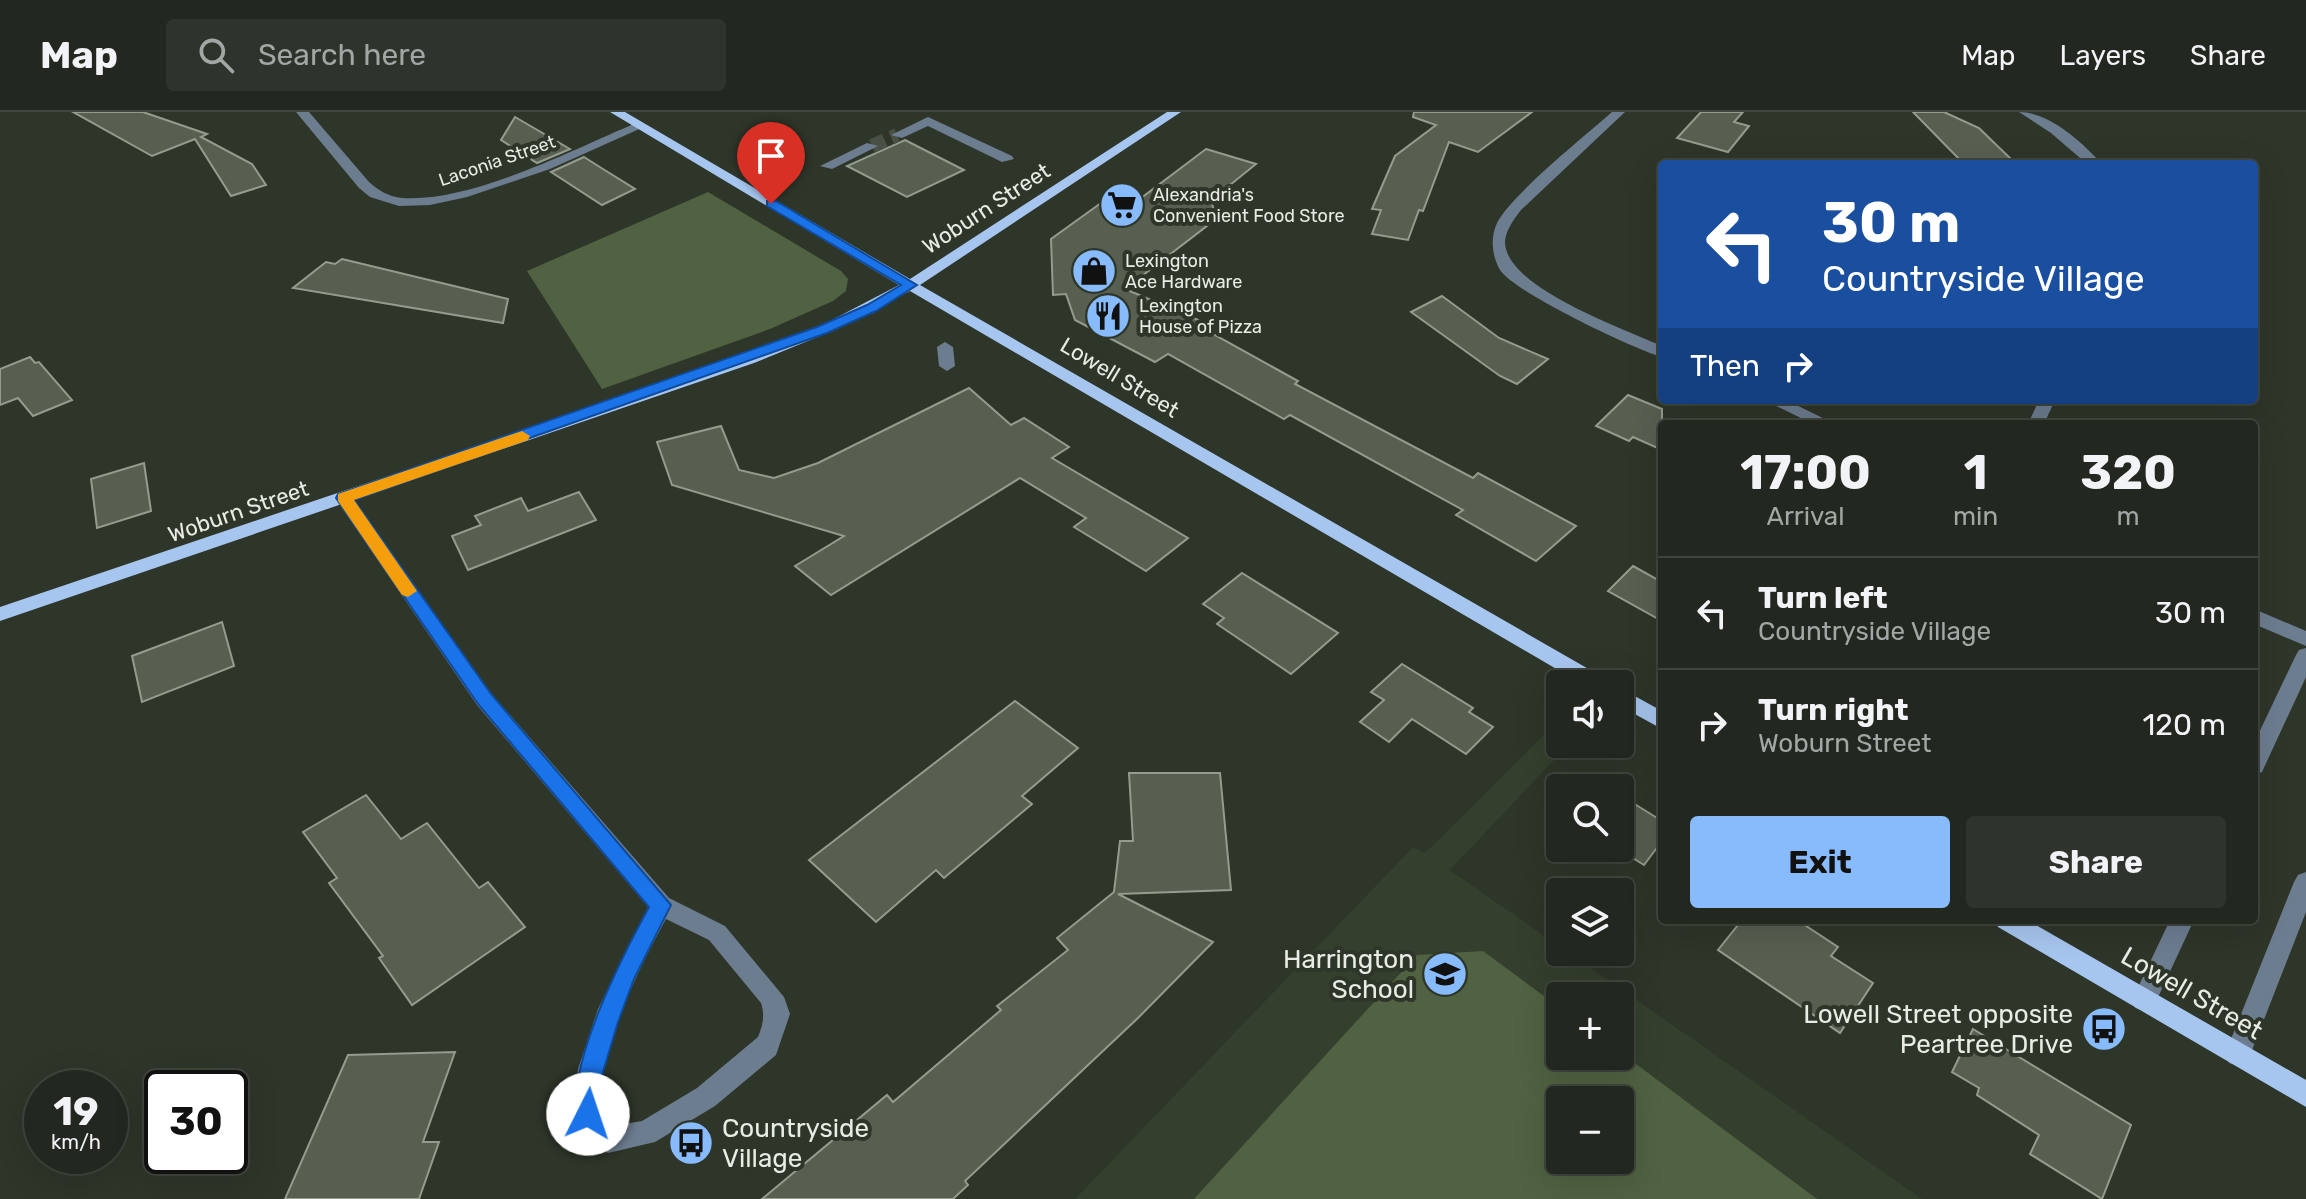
<!DOCTYPE html>
<meta charset="utf-8">
<style>
:root{--surface:#22281f;--page:#2e342c;--text:#f1f3f6;--muted:#a2a6a4;--line:#3f443d;--accent:#88bbfc}
body{margin:0;font-family:Rubik,sans-serif;background:var(--page);color:var(--text);height:100vh;display:flex;flex-direction:column;font-size:30px;white-space:nowrap}
*{box-sizing:border-box;margin:0}
p{font-size:26px;color:var(--muted)}
.icon{flex:none;width:44px;height:44px;fill:none;stroke:currentColor;stroke-width:2;stroke-linecap:round;stroke-linejoin:round}
.map{position:relative;flex:1;overflow:hidden}
.panel{position:absolute;left:1658px;top:308px;width:600px;height:504px;display:flex;flex-direction:column;background:var(--surface);border-radius:8px;box-shadow:0 8px 32px #0002,0 0 0 2px var(--line)}
.panel>*{flex:none}
.top-card{position:absolute;left:1658px;top:48px;width:600px;height:244px;border-radius:8px;box-shadow:0 8px 32px #0002,0 0 0 2px var(--line);background:#1a4fa0;color:#fff;overflow:hidden}
.buttons{position:absolute;left:1546px;top:558px;display:grid;gap:16px}
.buttons a{display:grid;place-items:center;width:88px;height:88px;border-radius:8px;background:var(--surface);box-shadow:0 8px 32px #0002,0 0 0 2px var(--line);font-size:40px}
.speed{position:absolute;left:24px;top:958px;display:flex;gap:16px;font-size:40px;font-weight:700;text-align:center}
.speed>*{display:grid;place-content:center;width:104px;height:104px;border-radius:50%;background:var(--surface);box-shadow:0 8px 32px #0002,0 0 0 2px var(--line);line-height:1}
.speed small{font-size:20px;font-weight:400}
.speed .limit{border:4px solid #111;border-radius:12px;background:#fff;color:#111}
.pin{position:absolute;display:grid;place-items:center;width:68px;height:68px;color:#fff;margin:-82px -34px;border-radius:50% 50% 50% 0;rotate:-45deg;box-shadow:0 0 8px #0007}
.pin .icon{rotate:45deg}
.me{position:absolute;width:88px;margin:-44px;rotate:4deg;stroke-linejoin:round;filter:drop-shadow(0 0 6px #0008)}
.turn{display:flex;align-items:center;gap:28px;height:168px;padding:0 32px;font-size:36px}
.turn .icon{width:104px;height:104px;stroke-width:2.5}
.turn b{display:block;font-size:56px;line-height:68px}
.then{display:flex;align-items:center;height:76px;padding:0 32px;background:#0003;gap:16px;font-size:30px}
.eta{display:flex;justify-content:space-evenly;align-items:center;height:136px;text-align:center}
.eta b{font-size:48px;font-weight:700;line-height:56px}
.button{display:flex;gap:16px;margin-top:auto;padding:16px 32px}
.button a{flex:1;height:92px;border-radius:8px;background:var(--accent);color:#111;font-size:32px;font-weight:700;line-height:92px;text-align:center}
.button a+a{background:var(--page);color:var(--text)}
ul{padding:0;list-style:none}
li{display:flex;align-items:center;gap:24px;height:112px;padding:0 32px;border-top:2px solid var(--line)}
li div{flex:1}
li b{display:block;font-size:30px}
li em{font-style:normal}
header{display:flex;align-items:center;gap:48px;box-sizing:border-box;height:112px;padding:0 40px;background:var(--surface);border-bottom:2px solid var(--line)}
header strong{font-size:38px}
nav{display:flex;gap:44px;margin-inline-start:auto;font-size:28px}
.search{width:560px;height:72px;background:var(--page);display:flex;align-items:center;gap:20px;box-sizing:border-box;padding:0 28px;border-radius:8px;color:var(--muted);font-size:30px}
.map>svg:first-child{display:block}
</style>
<header>
<strong>Map</strong>
<div class="search"><svg class="icon" aria-label="search" viewBox="0 0 24 24"><circle cx="10" cy="10" r="6"/><path d="M15 15l6 6"/></svg>Search here</div>
<nav><a>Map</a><a>Layers</a><a>Share</a></nav>
</header>
<div class="map">
<svg width="2306" height="1087" viewBox="0 0 2306 1087">
<rect width="100%" height="100%" fill="#2e3529"/>
<!-- built -->
<path fill="#353f2d" fill-rule="evenodd" d="M1560 607V632H1569L1450 758 1560 835V840H1568L1922 1087H1075L1413 735 1425 741ZM1560 884H1620V944H1560ZM1560 988H1620V1048H1560Z"/>
<!-- green -->
<g fill="#506241" fill-rule="evenodd">
<path d="M708 80 841 159 848 167 846 179 833 189 770 217 602 277 527 159Z"/>
<path d="M1483 839 1560 896V944H1620V940L1817 1087H1194L1417 843ZM1560 988H1620V1048H1560Z"/>
</g>
<!-- building -->
<g fill="#575f51" stroke="#939c8d" stroke-width="2">
<path d="M73 0H143L207 22 201 25 252 52 266 73 231 84 195 27 152 44Z"/>
<path d="M1414 0H1532L1478 40 1449 30 1423 99 1419 98 1408 128 1372 122 1381 98 1372 97 1395 44 1436 13 1413 5Z"/>
<path d="M1701 0H1743L1734 10 1749 14 1728 40 1677 26Z"/>
<path d="M1913 0H1944L1979 16 2015 51 1962 50Z"/>
<path d="M515 5 570 37 537 51 501 28Z"/>
<path d="M905 28 964 58 907 85 847 54Z"/>
<path d="M1206 37 1256 52 1219 82 1209 79 1216 107 1125 177 1210 213 1204 217 1298 269 1295 272 1473 366 1478 361 1576 414 1536 449 1456 403 1463 398 1290 303 1284 307 1168 242 1155 250 1075 208 1066 182 1053 183 1051 127 1119 78 1141 86Z"/>
<path d="M584 45 603 57 635 77 602 93 551 60Z"/>
<path d="M342 147 508 187 503 211 293 176 326 150 335 152Z"/>
<path d="M1442 184 1499 226 1548 247 1517 272 1500 264 1411 200Z"/>
<path d="M30 245 35 251 39 250 72 288 33 304 18 286 0 293V257Z"/>
<path d="M969 276 1011 313 1024 306 1069 335 1052 346 1188 426 1146 459 1074 415 1086 406 1020 366 831 483 795 454 844 424 672 373 657 330 721 314 739 358 774 366 818 351Z"/>
<path d="M1628 283 1662 297V338L1633 325 1629 329 1596 314Z"/>
<path d="M144 351 151 399 97 416 91 367Z"/>
<path d="M579 380 596 408 468 458 452 424 481 413 475 404 521 386 528 399Z"/>
<path d="M1633 454 1662 470V509L1608 479Z"/>
<path d="M1242 461 1338 521 1291 562 1217 512 1224 506 1203 492Z"/>
<path d="M222 510 234 554 142 590 132 544Z"/>
<path d="M1402 552 1473 596 1469 600 1493 615 1466 642 1412 607 1389 630 1360 610 1384 588 1371 580Z"/>
<path d="M1015 589 1078 636 1022 684 1032 692 944 766 936 758 876 810 809 748Z"/>
<path d="M1129 661H1220L1231 778 1118 782 1213 830 1138 906 965 1069 968 1073 953 1087H762L887 983 893 990 1001 898 997 894 1068 838 1057 826 1114 780 1120 729H1133Z"/>
<path d="M366 683 401 727 427 711 479 776 488 770 525 815 412 893 379 846 383 844 329 771 337 766 303 720Z"/>
<path d="M1620 683 1662 709V729L1644 753 1620 738Z"/>
<path d="M1742 808H1797L1838 835 1831 844 1873 871 1840 921 1718 838Z"/>
<path d="M1973 917 2131 1013 2102 1087 2030 1042 2039 1023 1977 983 1979 976 1952 960Z"/>
<path d="M455 940 423 1030H439L419 1087H285L348 943Z"/>
</g>
<g fill="none" stroke-linecap="round" stroke-linejoin="round">
<!-- minor-tunnel -->
<path stroke="#4a5045" stroke-width="14" stroke-dasharray="14 7" stroke-linecap="butt" d="M872 34 897 23"/>
<!-- minor -->
<g fill="#6d7d90" fill-rule="evenodd">
<path d="M296 0H309L369 70C378 78 389 85 402 86 471 91 572 38 636 11L646 14 550 57 467 85 430 93 399 94 370 85 359 76Z"/>
<path d="M1612 0H1625L1521 98C1514 107 1505 119 1505 131 1507 176 1625 217 1662 234V245C1634 237 1514 180 1500 158 1492 144 1490 126 1497 111 1511 83 1585 24 1612 0Z"/>
<path d="M2019 0C2049 0 2082 30 2102 52H2087L2051 21Z"/>
<path d="M928 5 1012 44 1014 47 1002 50 928 14 902 26 891 23Z"/>
<path d="M867 31 878 34 832 57 820 54Z"/>
<path d="M945 230 953 235 955 254 947 259 939 254 937 235Z"/>
<path d="M1764 288H1786L1835 312H1813Z"/>
<path d="M2039 288H2055L2044 312H2028Z"/>
<path d="M344 380 350 382 491 581 669 786 725 814 784 885 790 902 776 943 715 994 655 1030 608 1041 587 1027 577 1008 574 983 578 957 598 897 648 795 477 593 335 386ZM666 807 709 828 761 891C765 903 763 913 758 925L697 976 642 1009 612 1014C574 979 645 845 666 807Z"/>
<path d="M2254 497 2306 519V534L2254 512Z"/>
<path d="M2306 536V565L2262 660 2254 663V631L2296 543 2299 538Z"/>
<path d="M2306 760V800L2247 951 2238 954 2229 951 2225 942 2294 770 2298 763Z"/>
<path d="M2170 808H2194L2153 896 2144 899 2135 896 2132 888Z"/>
</g>
<!-- major -->
<g fill="#a7c6ef" fill-rule="evenodd">
<path d="M610 0H625L910 167 1167 0H1181L920 173 1606 567 1609 572H1582L910 179 837 217 754 251 0 509V495L743 244 826 211 899 173Z"/>
<path d="M1620 576 1662 599V617L1620 594Z"/>
<path d="M1994 808H2027L2306 968V995L1998 815Z"/>
</g>
</g>
<!-- route -->
<path fill="#1a73e8" stroke="#114b97" stroke-width="2" d="M767 89H776L917 173 876 199 827 221 354 388 491 582 671 793 634 867 618 910 603 960 600 1002 597 1011 588 1014 580 1011C560 963 625 839 649 795L478 592 336 386 338 382 817 215 867 193 901 173 767 94Z"/>
<!-- slow -->
<path fill="#f59e0b" d="M522 319 530 324 528 328 354 388 417 479 408 485 402 483 338 389V382Z"/>
<!-- icons -->
<defs>
<g id="supermarket-disc" transform="scale(2.3)"><circle r="9.5" fill="#88bbfc" stroke="#2e3529"/><path d="M-6-5.5h2.5l.6 2H6L4.5 2H-2.5L-4.4-4H-6ZM-1.5 3.2a1.3 1.3 0 1 0 .1 0ZM3 3.2a1.3 1.3 0 1 0 .1 0Z" fill="#111"/></g>
<g id="shop-disc" transform="scale(2.3)"><circle r="9.5" fill="#88bbfc" stroke="#2e3529"/><path d="M-5-2.5h2.3a2.7 3.5 0 0 1 5.4 0H5L5.5 6h-11ZM-1.5-2.5h3a1.5 2.3 0 0 0-3 0Z" fill="#111"/></g>
<g id="restaurant-disc" transform="scale(2.3)"><circle r="9.5" fill="#88bbfc" stroke="#2e3529"/><path d="M-5-6h1v4h1v-4h1v4h1v-4h1v5L-1.5 .5V6h-2V.5L-5-1ZM5-6V6H3V1.5H1.5Q1.5-4 5-6Z" fill="#111"/></g>
<g id="school-disc" transform="scale(2.3)"><circle r="9.5" fill="#88bbfc" stroke="#2e3529"/><path d="M0-5L7-2L0 1L-7-2ZM-4 1L0 2.5L4 1V4Q0 6-4 4Z" fill="#111"/></g>
<g id="bus-disc" transform="scale(2.3)"><circle r="9.5" fill="#88bbfc" stroke="#2e3529"/><path d="M-5-6H5V4H4V6H2V4H-2V6H-4V4H-5ZM-3.5-4V0h7V-4ZM-3.5 1.2v1.5H-2V1.2ZM2 1.2v1.5H3.5V1.2Z" fill="#111"/></g>
</defs>
<g fill-rule="evenodd">
<use href="#supermarket-disc" x="1122" y="93"/>
<use href="#shop-disc" x="1094" y="159"/>
<use href="#restaurant-disc" x="1108" y="204"/>
<use href="#school-disc" x="1445" y="862"/>
<use href="#bus-disc" x="2104" y="917"/>
<use href="#bus-disc" x="691" y="1031"/>
</g>
<g text-anchor="middle" stroke-width="8" stroke-linejoin="round" paint-order="stroke">
<!-- far-street labels -->
<g font-size="18" fill="#e8ece4" stroke="#2e3529">
<text transform="translate(497 49) rotate(-19)" y="6">Laconia Street</text>
</g>
<!-- far-poi labels -->
<g font-size="18" fill="#e8ece4" stroke="#2e3529" text-anchor="start">
<text x="1153" y="89">Alexandria's<tspan x="1153" dy="21">Convenient Food Store</tspan></text>
<text x="1125" y="155">Lexington<tspan x="1125" dy="21">Ace Hardware</tspan></text>
<text x="1139" y="200">Lexington<tspan x="1139" dy="21">House of Pizza</tspan></text>
</g>
<!-- street labels -->
<g font-size="22" fill="#e8ece4" stroke="#2e3529">
<text transform="translate(986 96) rotate(-33)" y="8">Woburn Street</text>
<text transform="translate(1120 265) rotate(31)" y="8">Lowell Street</text>
<text transform="translate(238 399) rotate(-19)" y="8">Woburn Street</text>
</g>
<!-- near-poi labels -->
<g font-size="26" fill="#e8ece4" stroke="#2e3529" text-anchor="end">
<text x="1414" y="856">Harrington<tspan x="1414" dy="30">School</tspan></text>
<text x="2073" y="911">Lowell Street opposite<tspan x="2073" dy="30">Peartree Drive</tspan></text>
<text x="722" y="1025" text-anchor="start">Countryside<tspan x="722" dy="30">Village</tspan></text>
</g>
<!-- near-street labels -->
<g font-size="26" fill="#e8ece4" stroke="#2e3529">
<text transform="translate(2192 881) rotate(30)" y="9">Lowell Street</text>
</g>
</g>
</svg>
<div class="buttons">
<a><svg class="icon" aria-label="sound" viewBox="0 0 24 24"><path d="M4 9h4l5-4v14l-5-4H4zM17 9q2 3 0 6"/></svg></a>
<a><svg class="icon" aria-label="search" viewBox="0 0 24 24"><circle cx="10" cy="10" r="6"/><path d="M15 15l6 6"/></svg></a>
<a><svg class="icon" aria-label="layers" viewBox="0 0 24 24"><path d="M12 4l9 5-9 5-9-5zM3 14l9 5 9-5"/></svg></a>
<a>+</a>
<a>−</a>
</div>
<div class="speed"><div>19<small>km/h</small></div><div class="limit">30</div></div>
<div class="pin" style="left:771px;top:92px;background:#d93025"><svg class="icon" aria-label="arrive" viewBox="0 0 24 24"><path d="M6 21V4h12l-3 4 3 4H6"/></svg></div>
<svg class="me" style="left:588px;top:1002px" viewBox="-20 -20 40 40"><circle r="19" fill="#fff"/><path d="M0-13L10 11 0 6-10 11z" fill="#1a73e8"/></svg>
<div class="top-card">
<div class="turn"><svg class="icon" aria-label="left" viewBox="0 0 24 24"><path d="M17 20v-9H6M10 6l-5 5 5 5"/></svg><div><b>30 m</b>Countryside Village</div></div>
<div class="then">Then<svg class="icon" aria-label="right" viewBox="0 0 24 24"><path d="M7 20v-9h11M14 6l5 5-5 5"/></svg></div>
</div>
<section class="panel">
<div class="eta">
<div><b>17:00</b><p>Arrival</p></div>
<div><b>1</b><p>min</p></div>
<div><b>320</b><p>m</p></div>
</div>
<ul>
<li><svg class="icon" aria-label="left" viewBox="0 0 24 24"><path d="M17 20v-9H6M10 6l-5 5 5 5"/></svg><div><b>Turn left</b><p>Countryside Village</p></div><em>30 m</em></li>
<li><svg class="icon" aria-label="right" viewBox="0 0 24 24"><path d="M7 20v-9h11M14 6l5 5-5 5"/></svg><div><b>Turn right</b><p>Woburn Street</p></div><em>120 m</em></li>
</ul>
<div class="button"><a>Exit</a><a>Share</a></div>
</section>
</div>
